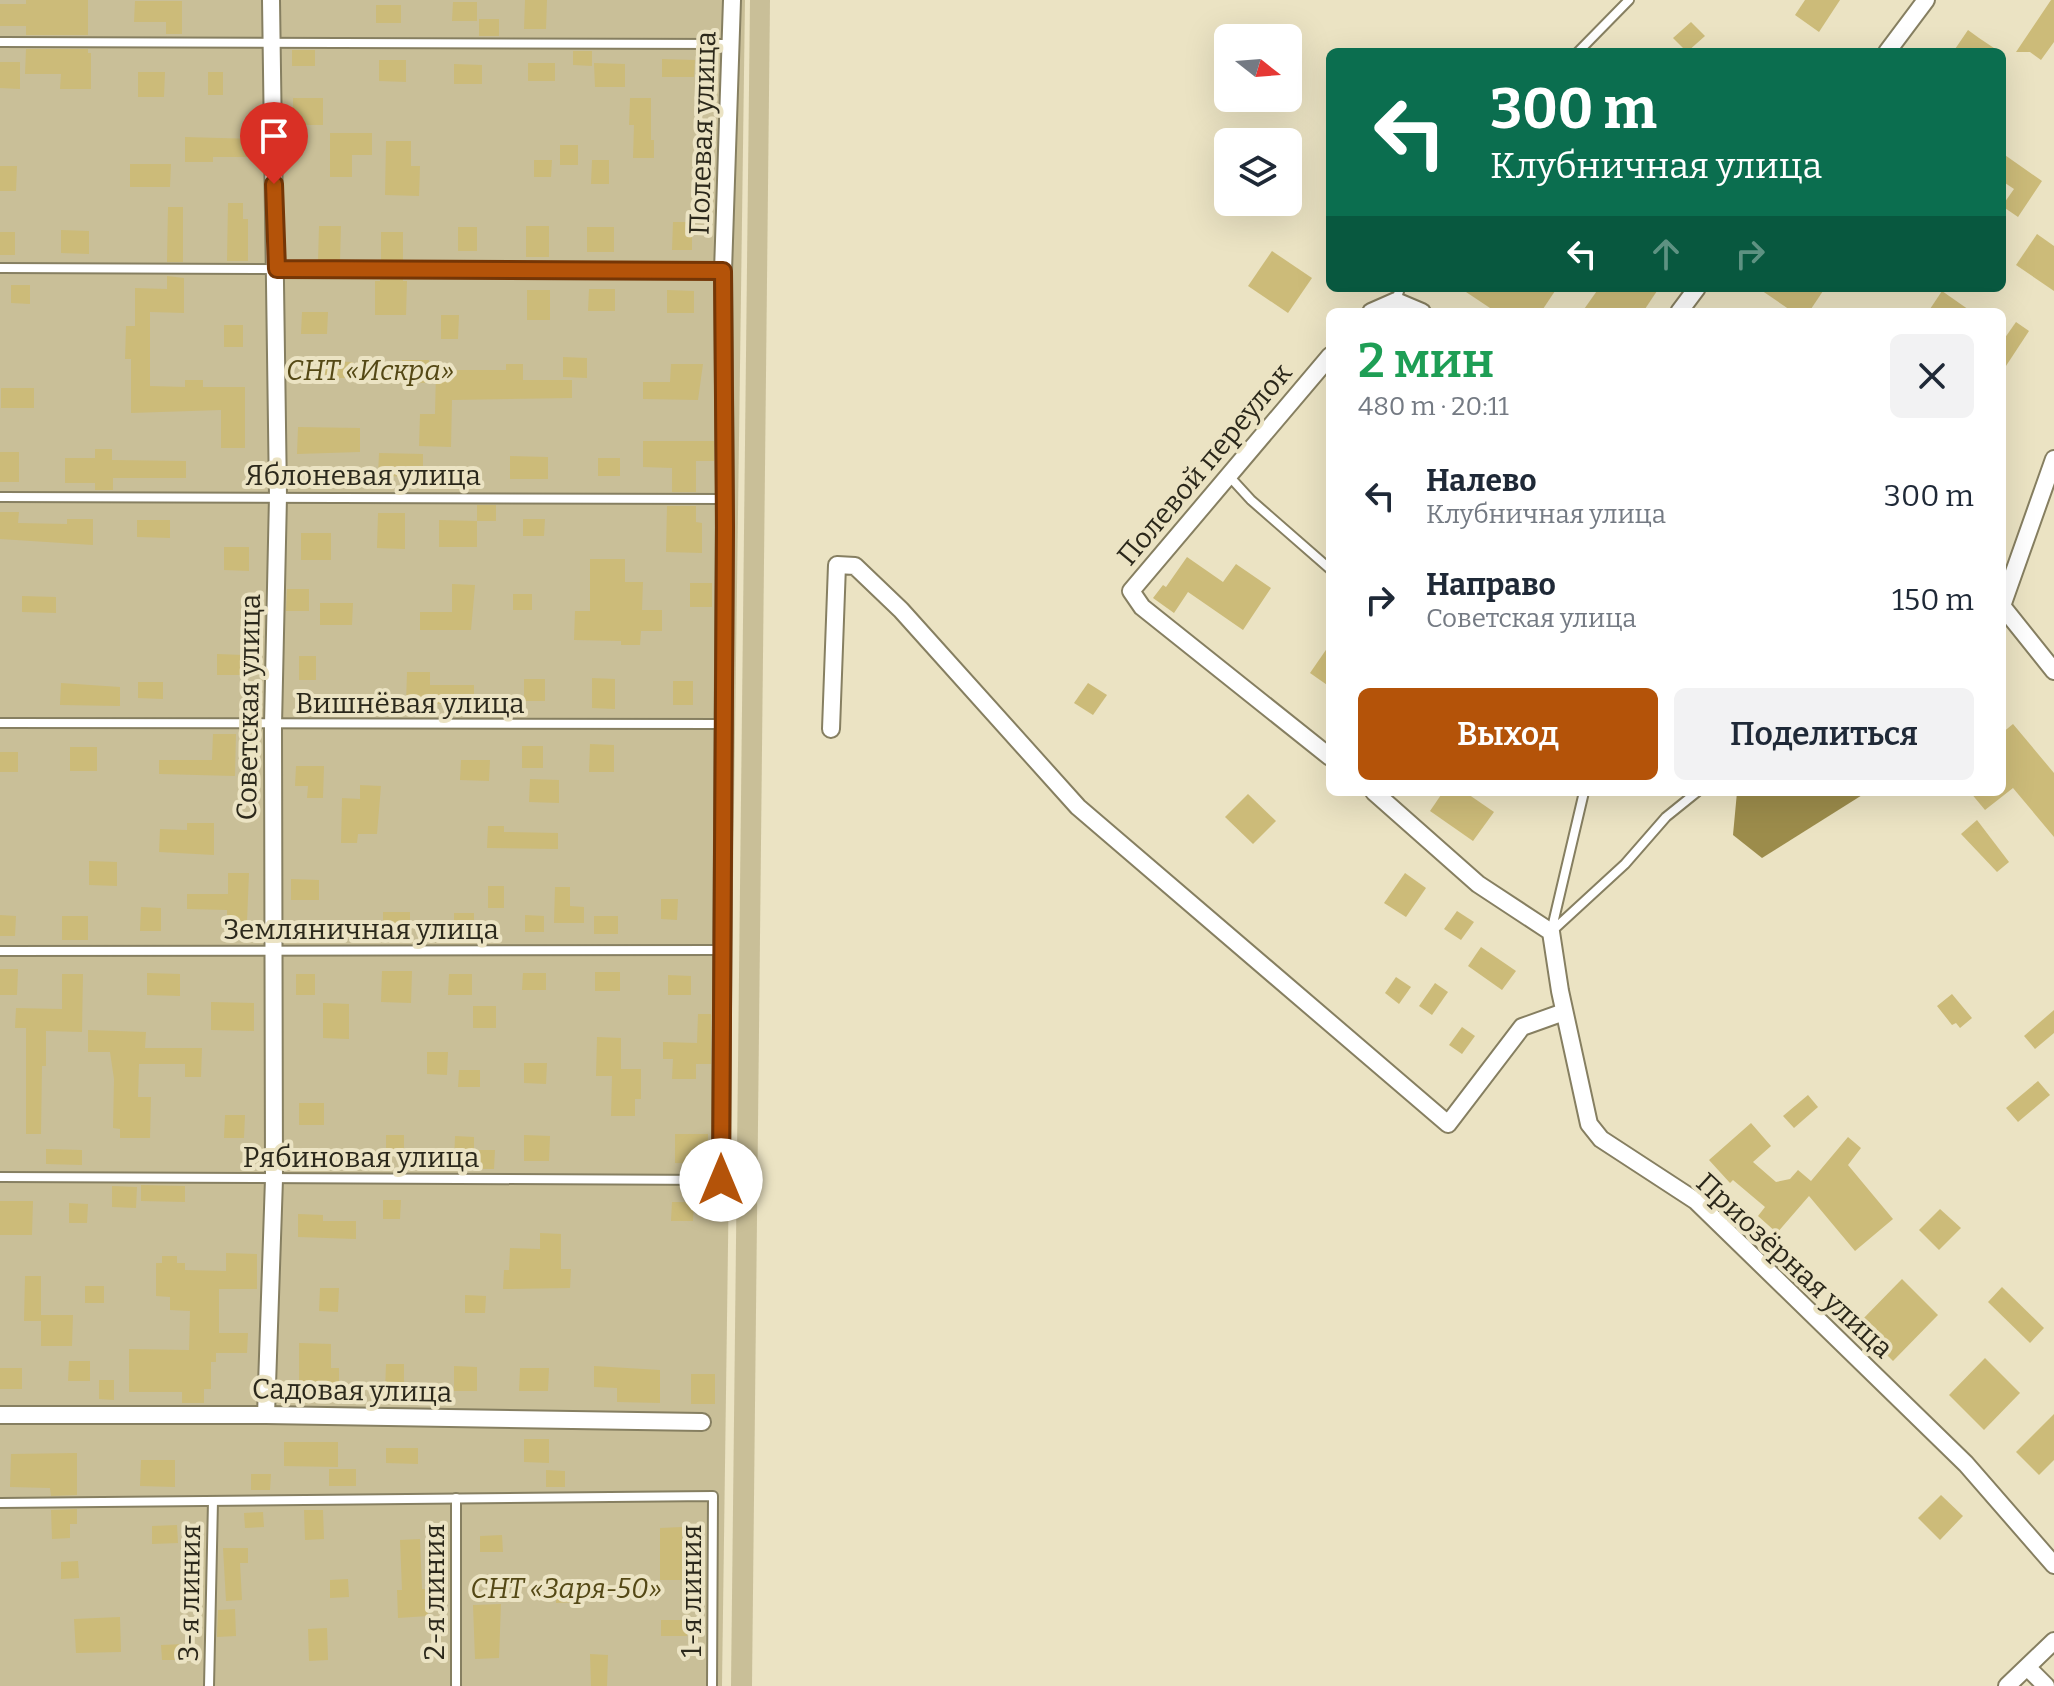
<!DOCTYPE html>
<html lang="ru">
<meta charset="utf-8">
<style>
:root{--surface:#fff;--page:#f2f2f3;--text:#1f2937;--muted:#747a83;--accent:#b45309}
body{margin:0;font-family:Bitter,serif;background:var(--page);color:var(--text);height:100vh;display:flex;flex-direction:column;font-size:30px;white-space:nowrap}
*{box-sizing:border-box;margin:0}
p{font-size:26px;color:var(--muted)}
.icon{flex:none;width:44px;height:44px;fill:none;stroke:currentColor;stroke-width:2;stroke-linecap:round;stroke-linejoin:round}
.map{position:relative;flex:1;overflow:hidden}
.side{position:absolute;left:1326px;top:308px;width:680px;height:488px;display:flex;flex-direction:column;background:var(--surface);border-radius:12px;box-shadow:0 8px 32px #0002}
.side>*{flex:none}
.banner{position:absolute;left:1326px;top:48px;width:680px;height:244px;border-radius:12px;box-shadow:0 8px 32px #0002;background:#0b6e4f;color:#fff;overflow:hidden}
.needle{width:52px;rotate:107deg}
.controls{position:absolute;left:1214px;top:24px;display:grid;gap:16px}
.controls a{display:grid;place-items:center;width:88px;height:88px;border-radius:12px;background:var(--surface);box-shadow:0 8px 32px #0002;font-size:40px}
.pin{position:absolute;display:grid;place-items:center;width:68px;height:68px;color:#fff;margin:-82px -34px;border-radius:50% 50% 50% 0;rotate:-45deg;box-shadow:0 0 8px #0007}
.pin .icon{rotate:45deg}
.me{position:absolute;width:88px;margin:-44px;rotate:0deg;stroke-linejoin:round;filter:drop-shadow(0 0 6px #0008)}
.turn{display:flex;align-items:center;gap:28px;height:168px;padding:0 32px;font-size:36px}
.turn .icon{width:104px;height:104px;stroke-width:2.5}
.turn b{display:block;font-size:56px;line-height:68px}
.lanes{display:flex;align-items:center;height:76px;padding:0 32px;background:#0003;justify-content:center;gap:40px;direction:ltr}
.lanes .off{opacity:.35}
.round{display:grid;place-items:center;flex:none;width:84px;height:84px;border-radius:12px;background:var(--page)}
.head{display:flex;align-items:center;justify-content:space-between;height:136px;padding:0 32px}
h1{font-size:48px;font-weight:600;line-height:60px;color:#1e9e55}
.primary-button{display:flex;gap:16px;margin-top:auto;padding:16px 32px}
.primary-button a{flex:1;height:92px;border-radius:12px;background:var(--accent);color:#fff;font-size:32px;font-weight:600;line-height:92px;text-align:center}
.primary-button a+a{background:var(--page);color:var(--text)}
ul{padding:0;list-style:none}
li{display:flex;align-items:center;gap:24px;height:104px;padding:0 32px}
li div{flex:1}
li b{display:block;font-size:30px}
li em{font-style:normal}
.map>svg:first-child{display:block}
</style>
<div class="map">
<svg width="2054" height="1686" viewBox="0 0 2054 1686">
<rect width="100%" height="100%" fill="#ebe3c3"/>
<!-- green -->
<g fill="#c9bf98">
<path d="M0 0H745L722 1686H0Z"/>
<path d="M750 0H770L752 1686H731Z"/>
</g>
<!-- water -->
<path fill="#9c8c4b" d="M1737 792H1867L1762 858 1733 835Z"/>
<!-- building -->
<g fill="#ccbb79">
<path d="M26 0H88V35H26V26H0V4H26Z"/>
<path d="M525 0H547L546 29H524Z"/>
<path d="M1805 0H1840L1819 32 1795 15Z"/>
<path d="M2051 0H2054V42L2041 60 2030 52H2016Z"/>
<path d="M135 1H182V34H166V22H134Z"/>
<path d="M453 2H477V21H452Z"/>
<rect x="376" y="5" width="25" height="18"/>
<rect x="479" y="19" width="20" height="17"/>
<path d="M1691 22 1705 36 1687 52 1673 38Z"/>
<path d="M1968 30 1979 38 2000 52H1953Z"/>
<path d="M26 49H88V53H91V89H60L61 74H25Z"/>
<rect x="292" y="50" width="23" height="16"/>
<path d="M573 51H592V66L573 65Z"/>
<path d="M662 59 695 60 694 77H662Z"/>
<path d="M379 60H406V82L379 81Z"/>
<path d="M0 62H20V89L0 88Z"/>
<rect x="528" y="63" width="27" height="18"/>
<path d="M594 63 625 64V87H595Z"/>
<path d="M454 64 482 65V84H454Z"/>
<path d="M138 72H165L164 97H138Z"/>
<rect x="208" y="72" width="15" height="23"/>
<rect x="293" y="98" width="30" height="27"/>
<path d="M630 98H651V140H654V158H633L634 125H629Z"/>
<path d="M330 133H372V155H352V177H330Z"/>
<path d="M185 137 256 139V157H213V162H185Z"/>
<path d="M386 141H411V166H420L419 196 385 195Z"/>
<rect x="560" y="145" width="18" height="20"/>
<path d="M2002 153 2042 181 2018 217 2002 206 2014 189 2002 181Z"/>
<path d="M534 160H552L551 177H534Z"/>
<path d="M592 160H609V184H591Z"/>
<path d="M130 164H171L170 187H130Z"/>
<path d="M0 166H17L16 191H0Z"/>
<path d="M228 203H243V219H248V261H227Z"/>
<path d="M168 207H183V262H167Z"/>
<path d="M673 222H692V250H672Z"/>
<path d="M319 226H341L340 262H318Z"/>
<rect x="526" y="226" width="23" height="31"/>
<rect x="458" y="227" width="19" height="24"/>
<rect x="587" y="227" width="27" height="25"/>
<path d="M61 230 89 231V254L61 253Z"/>
<rect x="0" y="232" width="15" height="23"/>
<rect x="381" y="232" width="22" height="31"/>
<path d="M2037 234 2054 246V291L2016 265Z"/>
<path d="M1272 251 1312 278 1288 313 1248 286Z"/>
<path d="M167 276 184 278V313L150 312V386L185 387V380H203V387H245V448H221V410L131 413V359H125L126 326H135V288L167 289Z"/>
<path d="M380 277H403V281H407L406 315H375V281H380Z"/>
<path d="M11 285H30V304L11 303Z"/>
<path d="M1460 288H1557L1541 312H1496Z"/>
<path d="M1599 288H1659L1643 312H1582Z"/>
<path d="M1758 288H1825L1809 312H1793Z"/>
<path d="M589 289H615V311H588Z"/>
<rect x="527" y="290" width="23" height="30"/>
<path d="M667 290 694 291V313H667Z"/>
<path d="M1942 291 1972 312H1928Z"/>
<path d="M302 312H328L327 334H301Z"/>
<path d="M441 315H459L458 339H441Z"/>
<path d="M2016 322 2029 331 2002 372V342Z"/>
<rect x="224" y="325" width="19" height="22"/>
<path d="M563 357 587 358V378L563 377Z"/>
<path d="M402 360H429L428 383 401 382Z"/>
<path d="M321 361 353 362 352 378H320Z"/>
<path d="M506 364H523V380H572V398L452 400 451 447 419 446 420 414H435L436 370H506Z"/>
<path d="M671 364H703L698 400 643 399V382H670Z"/>
<rect x="1" y="388" width="33" height="20"/>
<path d="M298 427 360 428V452L297 454Z"/>
<path d="M643 441H714V461H696V492H672V468L643 467Z"/>
<path d="M95 449H112V460L186 461V478H113V490H95V483H65V458H95Z"/>
<rect x="0" y="452" width="19" height="30"/>
<path d="M379 453 423 454V477L378 476Z"/>
<path d="M510 456 548 457V479H510Z"/>
<rect x="598" y="458" width="22" height="18"/>
<rect x="477" y="505" width="19" height="16"/>
<path d="M667 506H696V522L702 523V553L666 552Z"/>
<path d="M0 512H19L18 523 67 524V519H93V545L0 539Z"/>
<path d="M378 513H405V549L377 548Z"/>
<path d="M523 519H545L544 536H523Z"/>
<path d="M137 520H170V538L137 537Z"/>
<path d="M439 520 477 521V547H439Z"/>
<rect x="301" y="533" width="30" height="27"/>
<path d="M224 547H249V571L224 570Z"/>
<path d="M1187 557 1223 582 1236 564 1271 588 1243 630 1188 592 1174 613 1153 598 1163 585 1166 587Z"/>
<path d="M590 559H625V582H643L642 610H662V631H641L640 645H621V641L574 640 575 611H590Z"/>
<rect x="690" y="583" width="22" height="24"/>
<path d="M452 584 475 585 471 630H420V612H452Z"/>
<path d="M287 589H309V611H286Z"/>
<rect x="513" y="594" width="19" height="16"/>
<path d="M22 596 56 597V613L22 612Z"/>
<path d="M320 603H353L352 625H320Z"/>
<path d="M1330 644V687L1310 673Z"/>
<path d="M217 654 243 655V675H217Z"/>
<rect x="299" y="656" width="17" height="24"/>
<path d="M407 672H430V685H474V714H451V704H406Z"/>
<path d="M592 678 615 679V709L592 708Z"/>
<rect x="524" y="679" width="21" height="22"/>
<rect x="673" y="681" width="20" height="24"/>
<path d="M138 682H163V699L138 698Z"/>
<path d="M61 683 120 687V706L60 705Z"/>
<path d="M1088 683 1107 695 1093 715 1074 703Z"/>
<path d="M2013 724 2054 773V837L2013 788 1985 810 1970 792H2002V733Z"/>
<path d="M213 734H236L235 776 159 774V760H212Z"/>
<path d="M590 744 614 745V772H589Z"/>
<rect x="522" y="746" width="21" height="22"/>
<rect x="70" y="747" width="27" height="24"/>
<rect x="0" y="752" width="18" height="20"/>
<path d="M461 760H490L489 781 460 780Z"/>
<path d="M296 766H324L323 798H307L308 786H295Z"/>
<path d="M530 779 559 780V803L529 802Z"/>
<path d="M360 785 381 786 377 834H358L357 843H341L342 798 360 799Z"/>
<path d="M1443 792H1465L1494 812 1473 841 1430 811Z"/>
<path d="M1248 794 1276 821 1253 844 1225 817Z"/>
<path d="M1977 820 2009 862 1997 872 1961 834Z"/>
<path d="M187 823H214V855L159 852 160 829 187 830Z"/>
<path d="M488 826H504V832L558 833V849L487 848Z"/>
<path d="M89 861 117 862V886L89 885Z"/>
<path d="M228 873H249L247 922 227 921V910L187 909V894H228Z"/>
<path d="M1405 873 1426 888 1406 917 1384 903Z"/>
<path d="M291 879 319 880V900H291Z"/>
<rect x="488" y="886" width="16" height="22"/>
<path d="M555 887H570V906L584 907V923H554Z"/>
<path d="M661 899H678L677 920 661 919Z"/>
<path d="M141 907 161 908V931H140Z"/>
<path d="M1457 911 1474 922 1461 940 1444 929Z"/>
<rect x="383" y="912" width="27" height="24"/>
<rect x="454" y="913" width="20" height="17"/>
<path d="M0 915 16 916 15 936H0Z"/>
<path d="M525 915 544 916V932H525Z"/>
<rect x="62" y="916" width="26" height="24"/>
<rect x="594" y="916" width="24" height="18"/>
<path d="M1481 947 1516 971 1502 990 1468 966Z"/>
<path d="M0 969H18L17 995H0Z"/>
<path d="M382 971H412L411 1003 381 1002Z"/>
<rect x="595" y="972" width="25" height="19"/>
<path d="M147 973 180 974V996L147 995Z"/>
<path d="M523 973H546V990H522Z"/>
<path d="M62 974H83L82 1032 46 1031V1066H42L41 1134H26V1028H15L16 1008 62 1009Z"/>
<rect x="296" y="974" width="19" height="21"/>
<path d="M449 974H472V995H448Z"/>
<path d="M668 975 691 976V995H668Z"/>
<path d="M1396 977 1411 987 1399 1004 1385 993Z"/>
<path d="M1435 983 1448 992 1432 1015 1419 1006Z"/>
<path d="M1952 994 1972 1018 1960 1028 1956 1023 1952 1025 1937 1006Z"/>
<path d="M211 1002 254 1003V1031L211 1030Z"/>
<path d="M323 1003 349 1004V1039L323 1038Z"/>
<rect x="473" y="1006" width="23" height="22"/>
<path d="M2054 1010V1033L2035 1049 2024 1036Z"/>
<path d="M698 1014H711V1064H696V1079H672L673 1059H663V1042L697 1043Z"/>
<path d="M1462 1027 1475 1036 1462 1054 1449 1045Z"/>
<path d="M88 1030 146 1032 145 1048H202L201 1077H185V1064H139L138 1097H151L150 1138H120V1129L113 1128 114 1079 110 1052H88Z"/>
<path d="M597 1037 621 1038V1069H641V1099H635V1116H611L612 1076H596Z"/>
<path d="M427 1052H448L447 1075 427 1074Z"/>
<path d="M524 1063H547L546 1084 524 1083Z"/>
<path d="M459 1070H480V1087H458Z"/>
<path d="M2038 1081 2050 1095 2018 1122 2006 1108Z"/>
<path d="M1808 1095 1818 1107 1794 1128 1783 1116Z"/>
<rect x="299" y="1103" width="25" height="22"/>
<path d="M225 1115H245L244 1138H224Z"/>
<path d="M1751 1123 1771 1146 1753 1162 1776 1182 1790 1179 1798 1170 1811 1181 1848 1137 1861 1148 1848 1165 1893 1219 1855 1251 1809 1196 1777 1233 1758 1216 1765 1207 1733 1180 1730 1183 1709 1160Z"/>
<path d="M675 1134H708V1164L675 1163Z"/>
<path d="M386 1135H404V1152L386 1151Z"/>
<path d="M524 1135 550 1136 549 1161H524Z"/>
<path d="M455 1136 474 1137V1163H454Z"/>
<path d="M46 1149 82 1150V1165L46 1164Z"/>
<path d="M479 1150H495L494 1169H479Z"/>
<path d="M141 1185 185 1186V1202L141 1201Z"/>
<path d="M112 1186 137 1187 136 1208 112 1207Z"/>
<path d="M383 1200H401L400 1219H383Z"/>
<path d="M0 1201H33L32 1235H0Z"/>
<path d="M672 1202H694L693 1221H671Z"/>
<path d="M69 1203 88 1204 87 1223H69Z"/>
<path d="M1940 1209 1961 1228 1939 1250 1919 1230Z"/>
<path d="M298 1214 323 1215V1221H356V1239L298 1237Z"/>
<path d="M540 1233 561 1234V1269H571L570 1288 503 1289 504 1270H509L510 1248 540 1249Z"/>
<path d="M226 1253 257 1254V1289H219V1333H248L247 1353H216V1362H211V1389H204V1403H182V1392H129V1349L189 1350 190 1311 170 1310V1297L156 1296V1263H162V1256H177V1263H185V1270L226 1271Z"/>
<path d="M25 1276H41V1321H24Z"/>
<path d="M1902 1279 1938 1315 1893 1361 1857 1325Z"/>
<rect x="85" y="1286" width="19" height="17"/>
<path d="M2002 1287 2044 1328 2030 1343 1988 1302Z"/>
<path d="M320 1288H339L338 1312 319 1311Z"/>
<path d="M465 1295 486 1296 485 1313H465Z"/>
<path d="M41 1315H73L72 1346H41Z"/>
<path d="M299 1343 331 1344V1368H339V1389L304 1388V1403H282L283 1385 299 1386Z"/>
<path d="M1985 1358 2020 1393 1984 1430 1949 1395Z"/>
<path d="M69 1361H90V1381H68Z"/>
<path d="M386 1364H404V1392H385Z"/>
<path d="M454 1366 477 1367V1391H454Z"/>
<path d="M594 1366 660 1370V1403L617 1402V1388L594 1387Z"/>
<rect x="0" y="1368" width="22" height="21"/>
<path d="M520 1368H549L548 1391H519Z"/>
<rect x="691" y="1374" width="24" height="30"/>
<path d="M99 1380H114V1400L99 1399Z"/>
<path d="M2054 1414V1460L2039 1475 2016 1452Z"/>
<path d="M524 1439H549V1463L524 1462Z"/>
<path d="M284 1442H338V1467L284 1466Z"/>
<path d="M386 1448H418V1464L386 1463Z"/>
<path d="M77 1453V1495L51 1496 50 1488 10 1487 11 1454Z"/>
<path d="M141 1460H175V1487L140 1486Z"/>
<rect x="329" y="1469" width="27" height="17"/>
<path d="M546 1470 565 1471V1487H546Z"/>
<path d="M251 1474H271L270 1490H251Z"/>
<path d="M1941 1495 1963 1516 1940 1540 1918 1518Z"/>
<path d="M77 1509V1524H70V1538L52 1539 51 1510Z"/>
<path d="M304 1510H323L324 1539 305 1540Z"/>
<path d="M263 1512 264 1527 245 1528 244 1513Z"/>
<path d="M177 1525 178 1543 152 1544V1526Z"/>
<path d="M682 1527V1580H660V1528Z"/>
<path d="M502 1535 503 1552H480V1536Z"/>
<path d="M420 1539 422 1589H427L428 1616 398 1618 397 1590H402L400 1540Z"/>
<path d="M223 1548H248V1563H240L242 1600 226 1601Z"/>
<path d="M78 1561 79 1578 61 1579V1562Z"/>
<path d="M348 1579 349 1597 330 1598V1580Z"/>
<path d="M576 1582 577 1602 556 1603V1583Z"/>
<path d="M501 1604 499 1658 475 1659 473 1605Z"/>
<path d="M235 1609 236 1636 217 1637 218 1610Z"/>
<path d="M120 1617 121 1652 76 1653 74 1619Z"/>
<path d="M661 1620H688L687 1636H661Z"/>
<path d="M327 1628 328 1660 309 1661 308 1629Z"/>
<path d="M185 1644 186 1660H162L161 1645Z"/>
<path d="M590 1654 608 1655 607 1686H591Z"/>
</g>
<g fill="none" stroke-linecap="round" stroke-linejoin="round">
<!-- service casing -->
<g stroke="#867f61" stroke-width="12">
<g id="service">
<path d="M0 42 731 44"/>
<path d="M1578 52 1629 0"/>
<path d="M0 268 723 271"/>
<path d="M1396 301 1400 288"/>
<path d="M1229 476 1251 500 1330 569"/>
<path d="M0 497 725 499"/>
<path d="M0 723 724 724"/>
<path d="M1584 792 1551 932 1625 864 1666 817 1697 792"/>
<path d="M0 951 722 950"/>
<path d="M0 1177 720 1180"/>
<path d="M0 1503 713 1496 712 1686"/>
<path d="M209 1686 213 1501"/>
<path d="M456 1686V1498"/>
</g>
</g>
<!-- minor casing -->
<g stroke="#867f61" stroke-width="20">
<g id="minor">
<path d="M1887 52 1926 0"/>
<path d="M1371 312 1396 301 1422 312"/>
<path d="M1679 312 1697 288"/>
<path d="M1330 356 1131 591 1142 607 1330 757"/>
<path d="M2002 606 2054 459"/>
<path d="M2002 606 2054 671"/>
<path d="M831 729 837 565 855 566 901 610 1078 807 1448 1124 1522 1027 1564 1012"/>
<path d="M1374 792 1478 884 1551 932 1560 991 1589 1124 1601 1139 1696 1201 1966 1464 2054 1565"/>
<path d="M721 1180 725 499 723 271 732 0"/>
<path d="M0 1415H266L702 1422"/>
<path d="M266 1415 274 1179 273 725 278 496 271 0"/>
<path d="M2028 1668 2046 1686"/>
<path d="M2007 1686 2054 1641"/>
</g>
</g>
<!-- service -->
<use href="#service" stroke="#fff" stroke-width="8"/>
<!-- minor -->
<use href="#minor" stroke="#fff" stroke-width="16"/>
</g>
<g fill="none" stroke-linecap="round" stroke-linejoin="round">
<!-- route casing -->
<g stroke="#753606" stroke-width="20">
<path id="route" d="M274 184 277 269 723 271 725 527 721 1180"/>
</g>
<!-- route -->
<use href="#route" stroke="#b45309" stroke-width="14"/>
</g>
<g text-anchor="middle" stroke-width="8" stroke-linejoin="round" paint-order="stroke">
<!-- street labels -->
<g font-size="28" fill="#2b281b" stroke="#ebe3c3">
<text transform="translate(702 133) rotate(-88)" y="10">Полевая улица</text>
<text transform="translate(1204 464) rotate(-50)" y="10">Полевой переулок</text>
<text x="363" y="485">Яблоневая улица</text>
<text x="410" y="713">Вишнёвая улица</text>
<text transform="translate(248 707) rotate(-89)" y="10">Советская улица</text>
<text x="361" y="939">Земляничная улица</text>
<text x="361" y="1167">Рябиновая улица</text>
<text transform="translate(1795 1265) rotate(43)" y="10">Приозёрная улица</text>
<text transform="translate(352 1390) rotate(1)" y="10">Садовая улица</text>
<text transform="translate(691 1591) rotate(-90)" y="10">1-я линия</text>
<text transform="translate(434 1592) rotate(-90)" y="10">2-я линия</text>
<text transform="translate(189 1593) rotate(-89)" y="10">3-я линия</text>
</g>
<!-- park labels -->
<g font-size="28" font-style="italic" fill="#544815" stroke="#ebe3c3">
<text x="370" y="380">СНТ «Искра»</text>
<text x="566" y="1598">СНТ «Заря-50»</text>
</g>
</g>
</svg>
<div class="controls">
<a><svg class="needle" viewBox="-14 -14 28 28"><path d="M0-13l5 13h-10z" fill="#e53935"/><path d="M0 13l5-13h-10z" fill="#747a83"/></svg></a>
<a><svg class="icon" aria-label="layers" viewBox="0 0 24 24"><path d="M12 4l9 5-9 5-9-5zM3 14l9 5 9-5"/></svg></a>
</div>
<div class="pin" style="left:274px;top:184px;background:#d93025"><svg class="icon" aria-label="arrive" viewBox="0 0 24 24"><path d="M6 21V4h12l-3 4 3 4H6"/></svg></div>
<svg class="me" style="left:721px;top:1180px" viewBox="-20 -20 40 40"><circle r="19" fill="#fff"/><path d="M0-13L10 11 0 6-10 11z" fill="#b45309"/></svg>
<div class="banner">
<div class="turn"><svg class="icon" aria-label="left" viewBox="0 0 24 24"><path d="M17 20v-9H6M10 6l-5 5 5 5"/></svg><div><b>300 m</b>Клубничная улица</div></div>
<div class="lanes"><svg class="icon" aria-label="left" viewBox="0 0 24 24"><path d="M17 20v-9H6M10 6l-5 5 5 5"/></svg><svg class="icon off" aria-label="ahead" viewBox="0 0 24 24"><path d="M12 20V5M6 11l6-6 6 6"/></svg><svg class="icon off" aria-label="right" viewBox="0 0 24 24"><path d="M7 20v-9h11M14 6l5 5-5 5"/></svg></div>
</div>
<section class="side">
<div class="head"><div><h1>2 мин</h1><p>480 m · 20:11</p></div><a class="round"><svg class="icon" aria-label="close" viewBox="0 0 24 24"><path d="M6 6l12 12M18 6L6 18"/></svg></a></div>
<ul>
<li><svg class="icon" aria-label="left" viewBox="0 0 24 24"><path d="M17 20v-9H6M10 6l-5 5 5 5"/></svg><div><b>Налево</b><p>Клубничная улица</p></div><em>300 m</em></li>
<li><svg class="icon" aria-label="right" viewBox="0 0 24 24"><path d="M7 20v-9h11M14 6l5 5-5 5"/></svg><div><b>Направо</b><p>Советская улица</p></div><em>150 m</em></li>
</ul>
<div class="primary-button"><a>Выход</a><a>Поделиться</a></div>
</section>
</div>
